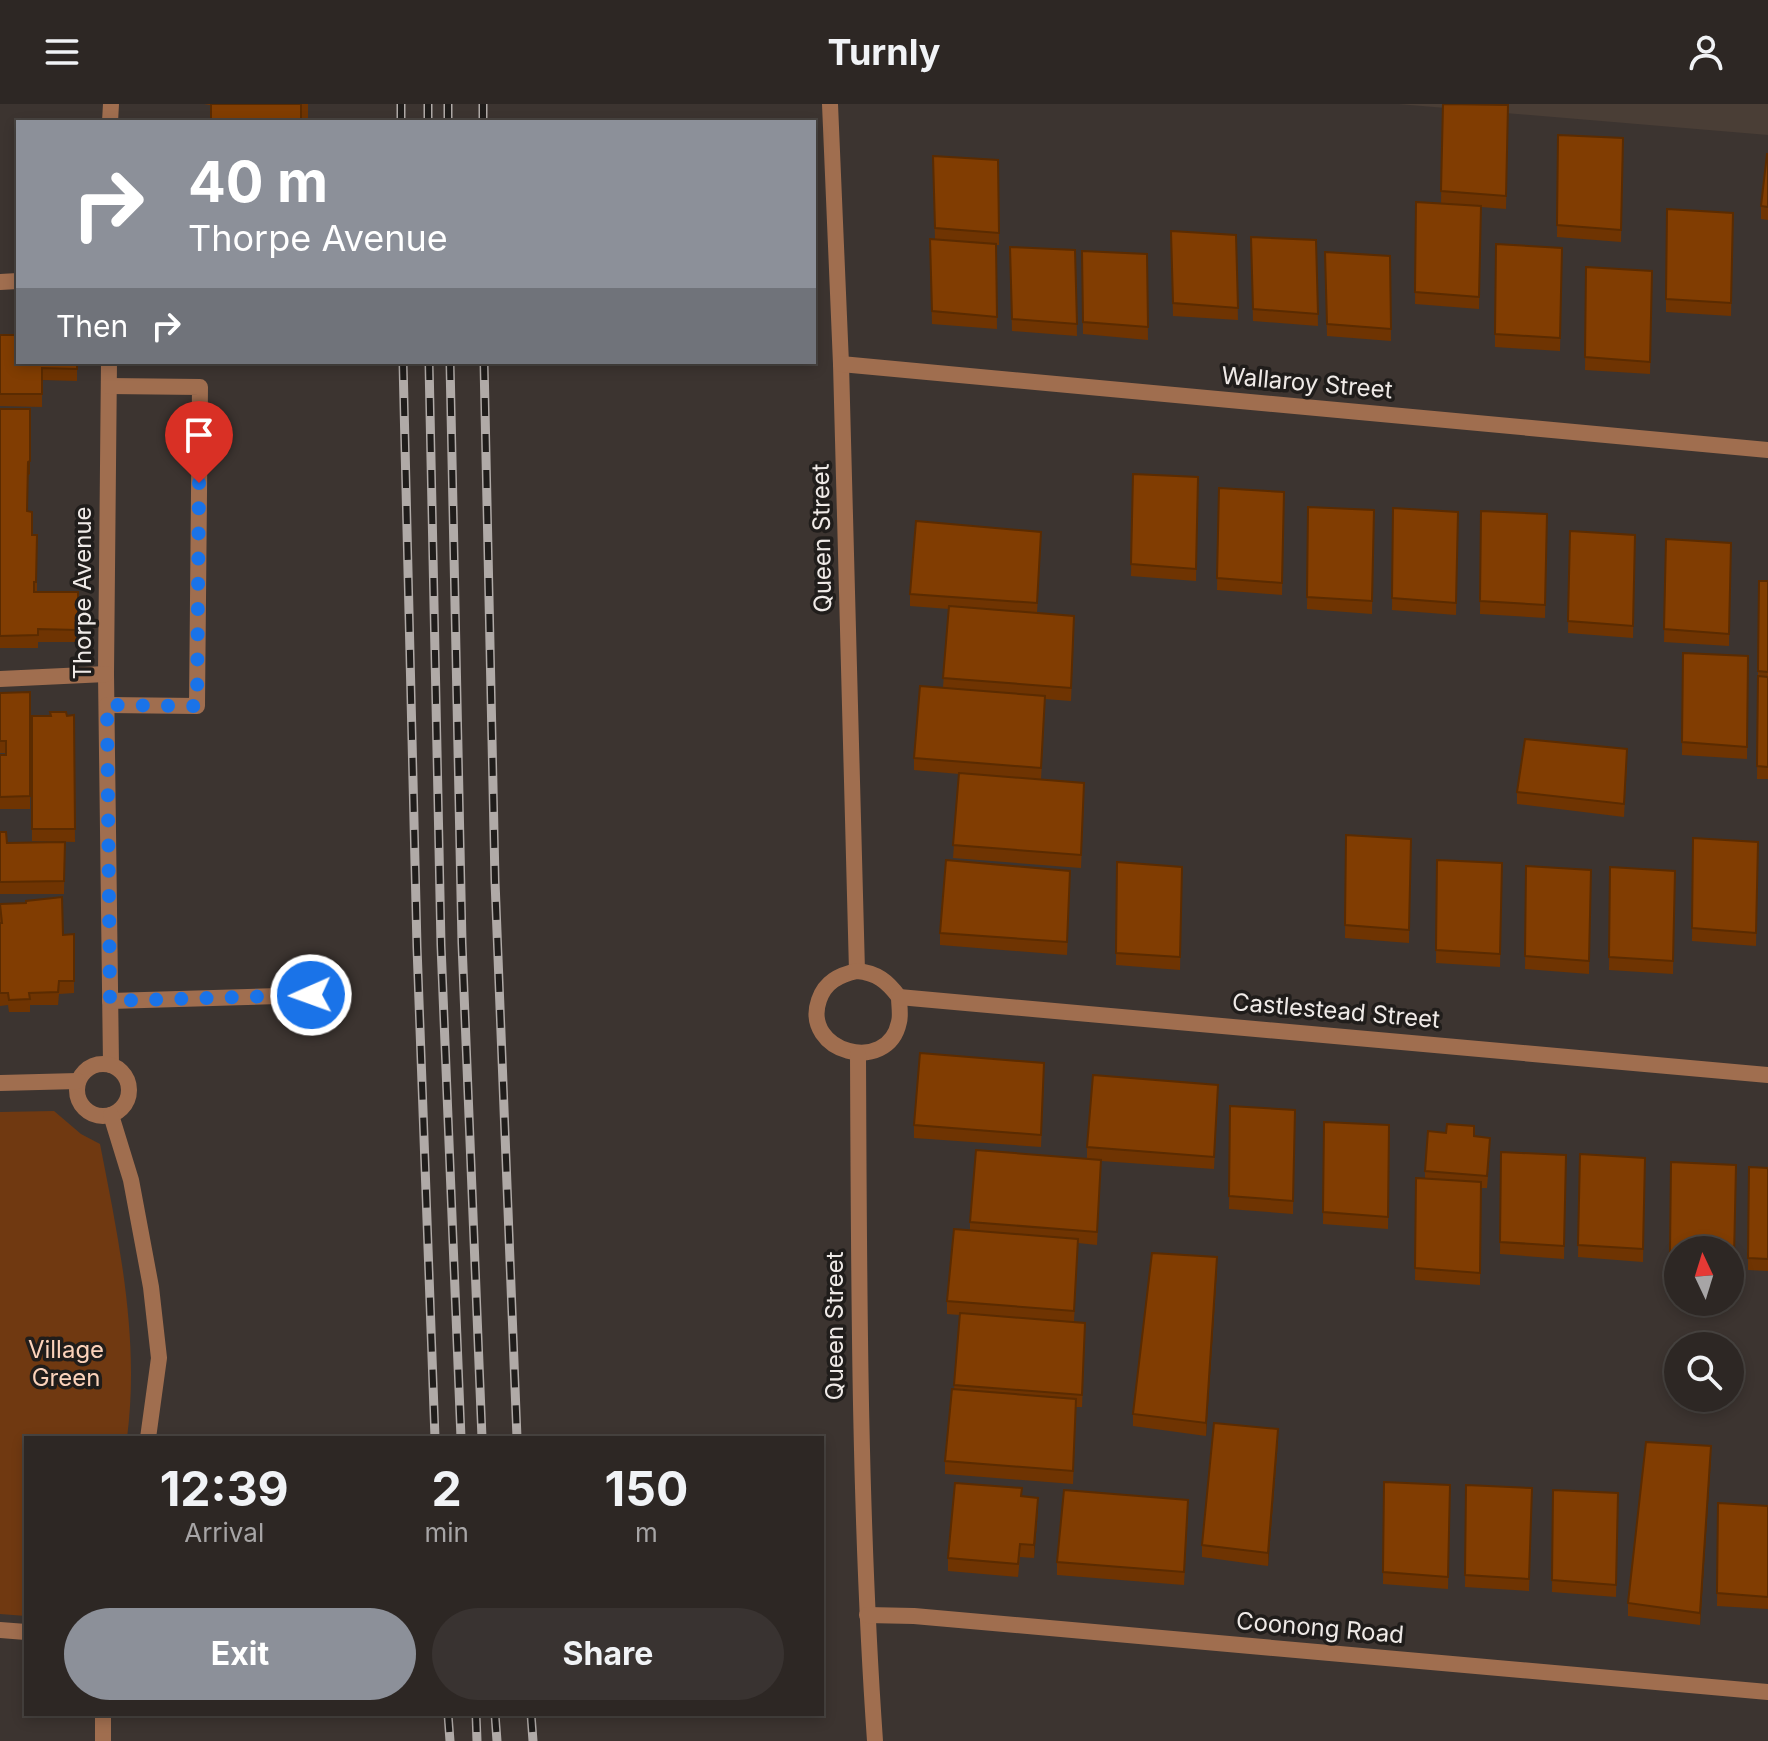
<!DOCTYPE html>
<style>
:root{--surface:#2d2724;--page:#393331;--text:#f1f3f6;--muted:#a7a5a6;--line:#484441;--accent:#8c9099}
body{margin:0;font-family:Inter,sans-serif;background:var(--page);color:var(--text);height:100vh;display:flex;flex-direction:column;font-size:30px;white-space:nowrap}
*{box-sizing:border-box;margin:0}
p{font-size:26px;color:var(--muted)}
.icon{flex:none;width:44px;height:44px;fill:none;stroke:currentColor;stroke-width:2;stroke-linecap:round;stroke-linejoin:round}
.map{position:relative;flex:1;overflow:hidden}
.panel{position:absolute;left:24px;top:1332px;width:800px;height:280px;display:flex;flex-direction:column;background:var(--surface);border-radius:0px;box-shadow:0 4px 12px #0003,0 0 0 2px var(--line)}
.panel>*{flex:none}
.top-card{position:absolute;left:16px;top:16px;width:800px;height:244px;border-radius:0px;box-shadow:0 4px 12px #0003,0 0 0 2px var(--line);background:#8c9099;color:#fff;overflow:hidden}
.needle{width:52px;rotate:356deg}
.buttons{position:absolute;left:1664px;top:1132px;display:grid;gap:16px}
.buttons a{display:grid;place-items:center;width:80px;height:80px;border-radius:50%;background:var(--surface);box-shadow:0 4px 12px #0003,0 0 0 2px var(--line);font-size:40px}
.pin{position:absolute;display:grid;place-items:center;width:68px;height:68px;color:#fff;margin:-82px -34px;border-radius:50% 50% 50% 0;rotate:-45deg;box-shadow:0 0 8px #0007}
.pin .icon{rotate:45deg}
.me{position:absolute;width:88px;margin:-44px;rotate:268deg;stroke-linejoin:round;filter:drop-shadow(0 0 6px #0008)}
.turn{display:flex;align-items:center;gap:28px;height:168px;padding:0 40px;font-size:36px}
.turn .icon{width:104px;height:104px;stroke-width:2.5}
.turn b{display:block;font-size:56px;line-height:68px}
.then{display:flex;align-items:center;height:76px;padding:0 40px;background:#0003;gap:16px;font-size:30px}
.eta{display:flex;justify-content:space-evenly;align-items:center;height:136px;text-align:center}
.eta b{font-size:48px;font-weight:700;line-height:56px}
.button{display:flex;gap:16px;margin-top:auto;padding:16px 40px}
.button a{flex:1;height:92px;border-radius:48px;background:var(--accent);color:#fff;font-size:32px;font-weight:700;line-height:92px;text-align:center}
.button a+a{background:var(--page);color:var(--text)}
header{display:flex;justify-content:space-between;align-items:center;height:104px;padding:0 40px;background:var(--surface);font-size:36px;font-weight:700}
.map>svg:first-child{display:block}
</style>
<header><svg class="icon" aria-label="menu" viewBox="0 0 24 24"><path d="M4 6h16M4 12h16M4 18h16"/></svg>Turnly<svg class="icon" aria-label="person" viewBox="0 0 24 24"><circle cx="12" cy="8" r="4"/><path d="M4 21q1-7 8-7t8 7"/></svg></header>
<div class="map">
<svg width="1768" height="1637" viewBox="0 0 1768 1637">
<rect width="100%" height="100%" fill="#3c3430"/>
<!-- built -->
<path fill="#4a3e36" d="M1398 0H1768V31Z"/>
<!-- green -->
<path fill="#703911" d="M54 1007 81 1030 100 1040C119 1137 140 1235 127 1334H26V1512L0 1510V1008Z"/>
<g fill="none" stroke-linecap="round" stroke-linejoin="round">
<!-- street -->
<g stroke="#a06e4f" stroke-width="16">
<path d="M830 0 841 260 857 867"/>
<path d="M110 18 111 0"/>
<path d="M0 178 18 177"/>
<path d="M109 258 106 570 111 961"/>
<path d="M841 260 1768 346"/>
<path d="M0 575 106 570"/>
<path d="M107 601 197 602 200 283 109 282"/>
<path d="M857 867C877 869 887 877 899 893 899 901 901 911 899 918 888 972 801 948 819 896 825 878 839 871 857 867Z"/>
<path d="M899 893 1768 971"/>
<path d="M110 897 311 891"/>
<path d="M858 950C859 1179 859 1408 875 1637"/>
<circle cx="103" cy="986" r="26"/>
<path d="M0 979 78 977"/>
<path d="M111 1011 131 1076 151 1183 159 1254 148 1334"/>
<path d="M867 1511 914 1512 1768 1588"/>
<path d="M0 1526 26 1528"/>
<path d="M103 1610V1637"/>
</g>
<!-- rail casing -->
<g stroke="#b0aaa7" stroke-width="9">
<g id="rail">
<path d="M401 18V0"/>
<path d="M428 18V0"/>
<path d="M448 18V0"/>
<path d="M483 18V0"/>
<path d="M403 258 417 843 435 1334"/>
<path d="M429 258 441 841 461 1334"/>
<path d="M450 258 462 839 482 1334"/>
<path d="M484 258 495 777 517 1334"/>
<path d="M448 1610 450 1637"/>
<path d="M476 1610 477 1637"/>
<path d="M495 1610 497 1637"/>
<path d="M531 1610 533 1637"/>
</g>
</g>
<!-- rail -->
<use href="#rail" stroke="#201d1b" stroke-width="6" stroke-dasharray="18" stroke-linecap="butt"/>
</g>
<!-- wall -->
<g fill="#6f3402">
<path d="M204 0H308V14H301V18H211L210 1Z"/>
<path d="M1443 0 1508 1 1506 105 1481 103 1479 205 1415 200 1416 98 1441 99Z"/>
<path d="M1558 31 1623 34 1621 138 1557 133Z"/>
<path d="M1768 50V116L1761 115V102Z"/>
<path d="M933 52 998 56 999 141H996L997 225 932 220 930 135 935 136Z"/>
<path d="M1733 109 1731 212 1666 208V195Z"/>
<path d="M1171 127 1236 131 1238 216 1173 212Z"/>
<path d="M1251 133 1316 136 1318 222 1253 217Z"/>
<path d="M1010 143 1075 146 1077 232 1012 227Z"/>
<path d="M1562 144 1560 247 1495 243V230Z"/>
<path d="M1082 147 1147 150 1148 236 1083 230Z"/>
<path d="M1325 148 1390 152 1391 237 1327 232Z"/>
<path d="M1586 163 1652 167 1650 270 1585 266Z"/>
<path d="M0 231 18 258H77V277L42 276V303L0 302Z"/>
<path d="M0 305 30 370 28 371 27 407 32 431H37V488H78V538H38V544H0Z"/>
<path d="M1133 370 1198 373 1196 477 1131 472Z"/>
<path d="M1219 384 1284 388 1282 491 1217 486Z"/>
<path d="M1308 403 1374 406 1372 510 1307 505Z"/>
<path d="M1393 404 1458 408 1456 511 1392 506Z"/>
<path d="M1481 407 1547 410 1545 514 1480 510Z"/>
<path d="M1570 427 1635 431 1633 534 1568 529Z"/>
<path d="M1666 435 1731 439 1729 542 1664 538Z"/>
<path d="M1041 440 1037 509 1074 525 1071 597 1045 595 1041 676 1084 692 1081 764 953 754 959 670 914 666V654L943 583 949 505 910 502V490Z"/>
<path d="M1759 477H1768V675H1757Z"/>
<path d="M1683 549 1748 552 1747 655 1682 651Z"/>
<path d="M30 588V705H0V651H6V649H0V589Z"/>
<path d="M74 611 75 738 32 737V612Z"/>
<path d="M1627 658 1624 713 1517 700V688Z"/>
<path d="M0 728 7 739 65 738 64 790H0Z"/>
<path d="M1346 731 1411 735 1409 839 1345 834Z"/>
<path d="M1693 734 1758 738 1756 842 1692 837Z"/>
<path d="M1437 756 1502 759 1500 863 1436 859Z"/>
<path d="M1117 758 1182 763 1180 866 1116 861Z"/>
<path d="M1526 762 1591 766 1589 870 1525 865Z"/>
<path d="M1610 763 1675 767 1673 870 1609 866Z"/>
<path d="M1070 779 1067 851 940 841V829Z"/>
<path d="M0 800 63 831 74 830V889L59 890 58 901H30V908H9L8 901 0 902Z"/>
<path d="M1044 971 1041 1043 914 1034V1021Z"/>
<path d="M1218 981 1214 1065 1101 1057 1097 1141 1078 1139 1074 1218 1085 1232 1082 1303H1076L1073 1380 945 1370V1357L954 1285 960 1211 947 1210V1197L970 1126V1118L1087 1055V1043Z"/>
<path d="M1230 1002 1295 1006 1293 1110 1229 1105Z"/>
<path d="M1324 1018 1389 1021 1388 1125 1323 1120Z"/>
<path d="M1474 1032 1490 1046 1487 1084H1481L1480 1181 1415 1176 1416 1074 1425 1075V1067Z"/>
<path d="M1501 1048 1566 1051 1564 1155 1500 1150Z"/>
<path d="M1580 1050 1645 1054 1643 1158 1578 1153Z"/>
<path d="M1671 1058 1736 1061 1734 1165H1730V1146H1678V1161L1670 1160Z"/>
<path d="M1749 1063 1768 1064V1167L1748 1166Z"/>
<path d="M1217 1165 1206 1332 1133 1322V1310Z"/>
<path d="M1278 1337 1268 1462 1202 1453V1441Z"/>
<path d="M1711 1354 1700 1521 1628 1512V1499Z"/>
<path d="M1384 1378 1450 1381 1448 1485 1383 1480Z"/>
<path d="M1466 1381 1532 1384 1529 1487 1465 1483Z"/>
<path d="M1553 1386 1618 1389 1616 1493 1552 1488Z"/>
<path d="M1022 1393 1038 1406 1034 1454 1020 1453 1018 1473 948 1467V1454Z"/>
<path d="M1718 1399 1768 1402V1505L1717 1502Z"/>
<path d="M1188 1409 1184 1481 1057 1471V1458Z"/>
</g>
<!-- shaded-wall -->
<g fill="#5a2b01">
<path d="M30 357V370L28 371V358Z"/>
<path d="M1217 1153V1165L1206 1332V1319Z"/>
<path d="M1278 1325V1337L1268 1462V1449Z"/>
<path d="M1711 1342V1354L1700 1521V1509Z"/>
<path d="M1038 1394V1406L1034 1454V1441Z"/>
</g>
<!-- building -->
<g fill="#813d02" stroke="#5a2b01" stroke-width="2">
<rect x="211" y="0" width="90" height="18"/>
<path d="M1443 0 1508 1 1506 92 1441 87Z"/>
<path d="M1558 31 1623 34 1621 126 1557 121Z"/>
<path d="M1767 50H1768V103L1761 102Z"/>
<path d="M933 52 998 56 999 129 935 124Z"/>
<path d="M1416 98 1481 102 1479 193 1415 188Z"/>
<path d="M1667 105 1733 109 1731 199 1666 195Z"/>
<path d="M1171 127 1236 131 1238 204 1173 199Z"/>
<path d="M1251 133 1316 136 1318 210 1253 205Z"/>
<path d="M930 135 996 140 997 213 932 207Z"/>
<path d="M1496 140 1562 144 1560 234 1495 230Z"/>
<path d="M1010 143 1075 146 1077 220 1012 215Z"/>
<path d="M1082 147 1147 150 1148 223 1083 218Z"/>
<path d="M1325 148 1390 152 1391 225 1327 220Z"/>
<path d="M1586 163 1652 167 1650 258 1585 253Z"/>
<path d="M0 231H18V258H77V265L42 264V290H0Z"/>
<path d="M0 305H30V357L28 358 27 407 32 408V431H37L36 478H34V488H78V526L38 525V531L0 532Z"/>
<path d="M1133 370 1198 373 1196 465 1131 460Z"/>
<path d="M1219 384 1284 388 1282 479 1217 474Z"/>
<path d="M1308 403 1374 406 1372 497 1307 493Z"/>
<path d="M1393 404 1458 408 1456 499 1392 494Z"/>
<path d="M1481 407 1547 410 1545 501 1480 497Z"/>
<path d="M916 417 1041 428 1037 499 910 490Z"/>
<path d="M1570 427 1635 431 1633 522 1568 517Z"/>
<path d="M1666 435 1731 439 1729 530 1664 525Z"/>
<path d="M1759 477H1768V568L1758 567Z"/>
<path d="M949 502 1074 512 1071 584 943 574Z"/>
<path d="M1683 549 1748 552 1747 643 1682 638Z"/>
<path d="M1758 572 1768 573V663L1757 662Z"/>
<path d="M920 582 1045 592 1041 664 914 654Z"/>
<path d="M30 588V692L0 693V651H6V637H0V589Z"/>
<path d="M50 608H66L67 612 74 611 75 725H32V612H51Z"/>
<path d="M1525 635 1627 645 1624 700 1517 688Z"/>
<path d="M959 669 1084 679 1081 751 953 741Z"/>
<path d="M0 728H6L7 739 65 738 64 777 0 778Z"/>
<path d="M1346 731 1411 735 1409 826 1345 821Z"/>
<path d="M1693 734 1758 738 1756 829 1692 824Z"/>
<path d="M946 756 1070 767 1067 838 940 829Z"/>
<path d="M1437 756 1502 759 1500 850 1436 846Z"/>
<path d="M1117 758 1182 763 1180 853 1116 849Z"/>
<path d="M1526 762 1591 766 1589 857 1525 852Z"/>
<path d="M1610 763 1675 767 1673 857 1609 853Z"/>
<path d="M62 793 63 831 74 830V877H59L58 888 29 889 30 895 9 896 8 889H0V819H2L0 800 26 799V797Z"/>
<path d="M920 949 1044 959 1041 1031 914 1021Z"/>
<path d="M1093 971 1218 981 1214 1053 1087 1043Z"/>
<path d="M1230 1002 1295 1006 1293 1097 1229 1092Z"/>
<path d="M1324 1018 1389 1021 1388 1113 1323 1108Z"/>
<path d="M1447 1020 1474 1022V1032L1490 1034 1487 1072 1425 1067 1428 1027 1446 1029Z"/>
<path d="M976 1046 1101 1056 1097 1128 970 1118Z"/>
<path d="M1501 1048 1566 1051 1564 1142 1500 1138Z"/>
<path d="M1580 1050 1645 1054 1643 1145 1578 1141Z"/>
<path d="M1671 1058 1736 1061 1734 1153 1730 1152V1146H1678V1148H1670Z"/>
<path d="M1749 1063 1768 1064V1155L1748 1154Z"/>
<path d="M1416 1074 1481 1078 1480 1169 1415 1164Z"/>
<path d="M954 1125 1078 1135 1074 1207 947 1197Z"/>
<path d="M1152 1149 1217 1153 1206 1319 1133 1310Z"/>
<path d="M960 1209 1085 1219 1082 1291 954 1281Z"/>
<path d="M952 1285 1076 1295 1073 1367 945 1357Z"/>
<path d="M1214 1319 1278 1325 1268 1449 1202 1441Z"/>
<path d="M1646 1338 1711 1342 1700 1509 1628 1499Z"/>
<path d="M1384 1378 1450 1381 1448 1473 1383 1468Z"/>
<path d="M955 1379 1022 1384 1021 1392 1038 1394 1034 1441 1020 1440 1018 1460 948 1454Z"/>
<path d="M1466 1381 1532 1384 1529 1475 1465 1471Z"/>
<path d="M1064 1386 1188 1396 1184 1468 1057 1458Z"/>
<path d="M1553 1386 1618 1389 1616 1481 1552 1476Z"/>
<path d="M1718 1399 1768 1402V1493L1717 1489Z"/>
</g>
<g fill="none" stroke-linecap="round" stroke-linejoin="round">
<!-- route -->
<path stroke="#1a73e8" stroke-width="14" stroke-dasharray="0 25.2" d="M199 379 197 602 107 601 110 897 311 891"/>
</g>
<g text-anchor="middle" stroke-width="7" stroke-linejoin="round" paint-order="stroke">
<!-- street labels -->
<g font-size="24" fill="#efeae7" stroke="#201d1b">
<text transform="translate(1307 279) rotate(5)" y="8">Wallaroy Street</text>
<text transform="translate(822 434) rotate(-91)" y="8">Queen Street</text>
<text transform="translate(83 489) rotate(-90)" y="8">Thorpe Avenue</text>
<text transform="translate(1336 907) rotate(5)" y="8">Castlestead Street</text>
<text transform="translate(835 1222) rotate(-90)" y="8">Queen Street</text>
<text transform="translate(1320 1524) rotate(5)" y="8">Coonong Road</text>
</g>
<!-- park labels -->
<g font-size="24" fill="#fbd2ba" stroke="#201d1b">
<text x="66" y="1254">Village<tspan x="66" dy="28">Green</tspan></text>
</g>
</g>
</svg>
<div class="buttons">
<a><svg class="needle" viewBox="-14 -14 28 28"><path d="M0-13l5 13h-10z" fill="#e53935"/><path d="M0 13l5-13h-10z" fill="#a7a5a6"/></svg></a>
<a><svg class="icon" aria-label="search" viewBox="0 0 24 24"><circle cx="10" cy="10" r="6"/><path d="M15 15l6 6"/></svg></a>
</div>
<div class="pin" style="left:199px;top:379px;background:#d93025"><svg class="icon" aria-label="arrive" viewBox="0 0 24 24"><path d="M6 21V4h12l-3 4 3 4H6"/></svg></div>
<svg class="me" style="left:311px;top:891px" viewBox="-20 -20 40 40"><circle r="17" fill="#1a73e8" stroke="#fff" stroke-width="3"/><path d="M0-11L8 9 0 5-8 9z" fill="#fff"/></svg>
<div class="top-card">
<div class="turn"><svg class="icon" aria-label="right" viewBox="0 0 24 24"><path d="M7 20v-9h11M14 6l5 5-5 5"/></svg><div><b>40 m</b>Thorpe Avenue</div></div>
<div class="then">Then<svg class="icon" aria-label="right" viewBox="0 0 24 24"><path d="M7 20v-9h11M14 6l5 5-5 5"/></svg></div>
</div>
<section class="panel">
<div class="eta">
<div><b>12:39</b><p>Arrival</p></div>
<div><b>2</b><p>min</p></div>
<div><b>150</b><p>m</p></div>
</div>
<div class="button"><a>Exit</a><a>Share</a></div>
</section>
</div>
